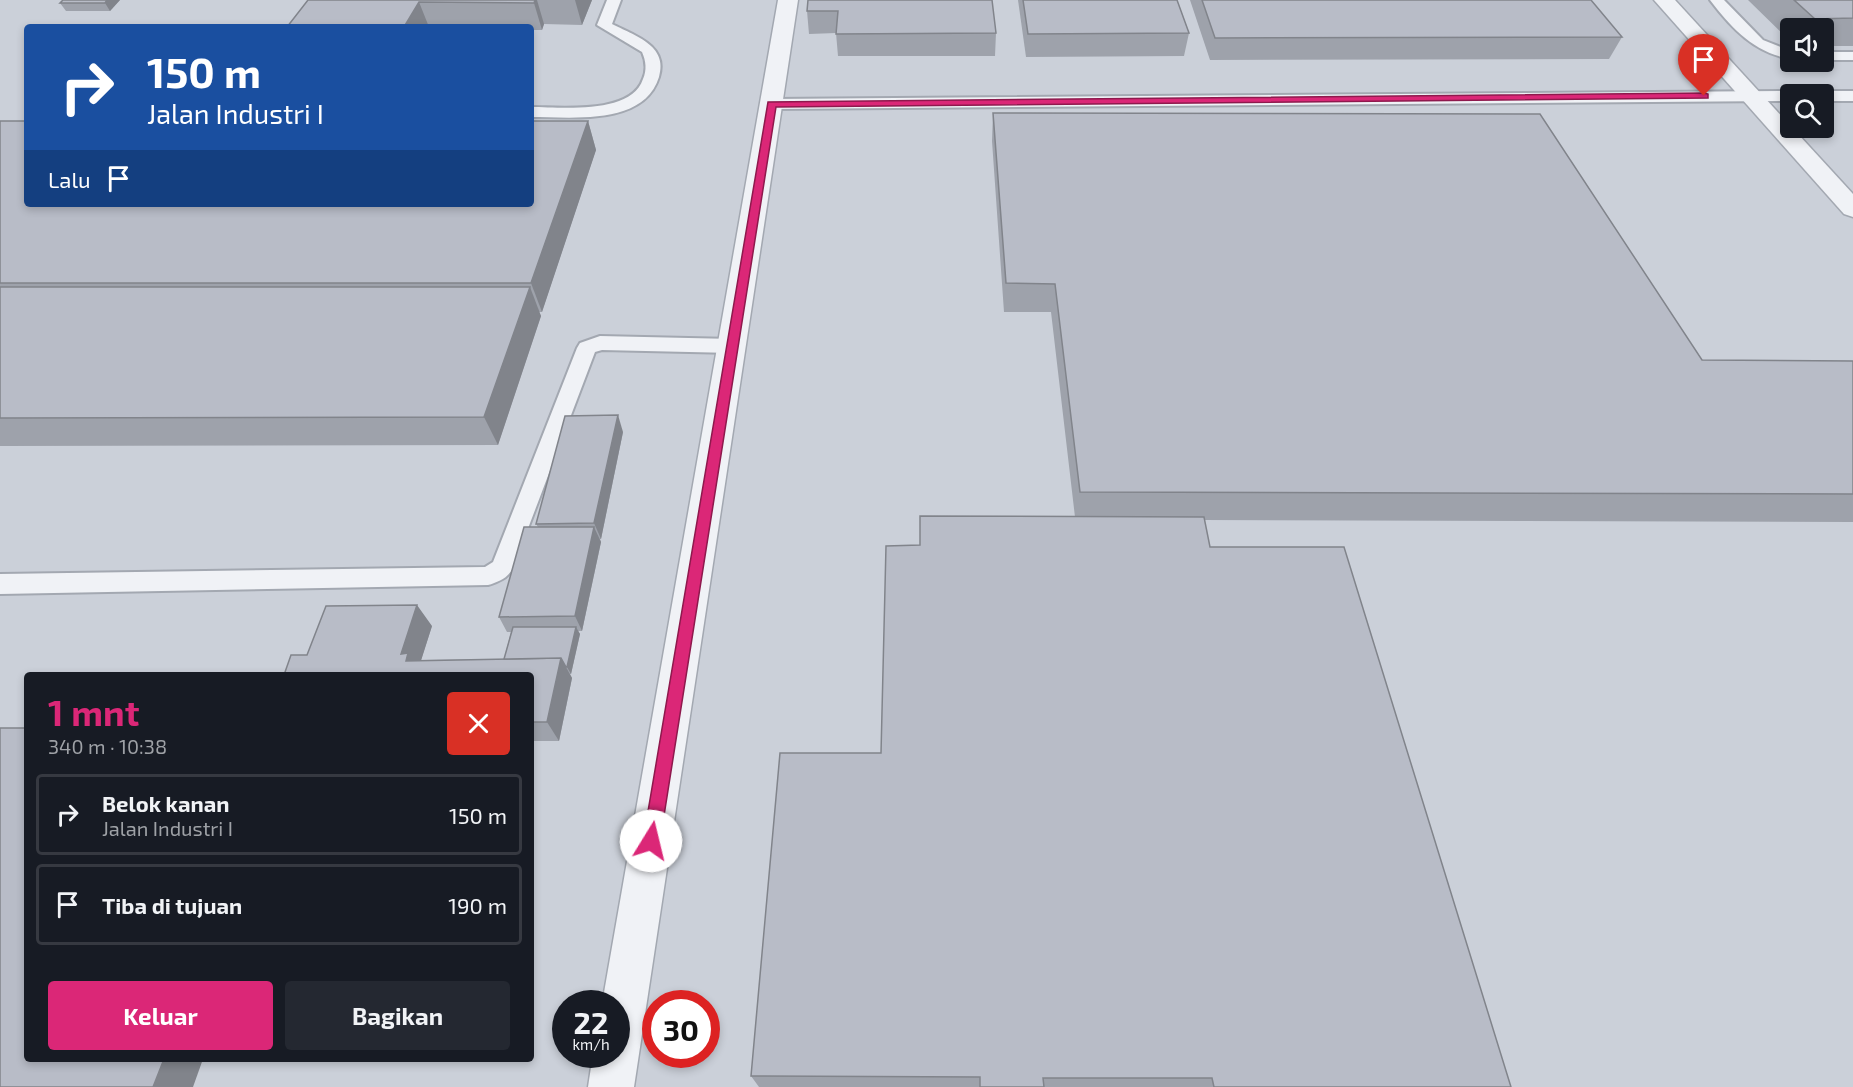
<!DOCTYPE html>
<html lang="id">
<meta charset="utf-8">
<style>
:root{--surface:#171b24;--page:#242831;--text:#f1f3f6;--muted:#9ea1a6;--line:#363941;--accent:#db2777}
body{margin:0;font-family:"Exo 2",sans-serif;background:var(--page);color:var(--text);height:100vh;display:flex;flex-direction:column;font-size:22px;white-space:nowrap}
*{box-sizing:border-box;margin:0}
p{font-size:20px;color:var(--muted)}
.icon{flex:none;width:33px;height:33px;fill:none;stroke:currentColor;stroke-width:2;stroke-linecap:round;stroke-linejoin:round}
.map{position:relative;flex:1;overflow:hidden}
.drawer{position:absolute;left:24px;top:672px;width:510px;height:390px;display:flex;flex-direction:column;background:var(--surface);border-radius:6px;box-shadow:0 3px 9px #0003}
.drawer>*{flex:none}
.guide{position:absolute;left:24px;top:24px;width:510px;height:183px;border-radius:6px;box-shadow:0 3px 9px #0003;background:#1a4fa0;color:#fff;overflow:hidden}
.fabs{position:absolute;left:1780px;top:18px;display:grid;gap:12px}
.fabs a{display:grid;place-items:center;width:54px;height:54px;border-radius:6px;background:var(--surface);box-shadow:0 3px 9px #0003;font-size:30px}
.speed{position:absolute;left:552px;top:990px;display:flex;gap:12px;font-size:30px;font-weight:700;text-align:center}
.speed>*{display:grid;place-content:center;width:78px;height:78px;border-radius:50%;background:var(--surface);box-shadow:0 3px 9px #0003;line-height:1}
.speed small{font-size:15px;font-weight:400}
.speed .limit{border:9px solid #d22;background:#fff;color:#111}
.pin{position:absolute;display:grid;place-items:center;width:51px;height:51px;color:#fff;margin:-62px -26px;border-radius:50% 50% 50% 0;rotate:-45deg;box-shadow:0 0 6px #0007}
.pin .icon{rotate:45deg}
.me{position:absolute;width:66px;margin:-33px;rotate:9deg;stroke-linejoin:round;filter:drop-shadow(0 0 4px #0008)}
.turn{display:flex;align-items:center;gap:21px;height:126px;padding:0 24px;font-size:27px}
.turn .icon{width:78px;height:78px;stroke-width:2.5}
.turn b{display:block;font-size:42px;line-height:51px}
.then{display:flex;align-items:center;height:57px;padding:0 24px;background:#0003;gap:12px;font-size:22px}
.round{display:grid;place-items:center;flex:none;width:63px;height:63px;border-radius:6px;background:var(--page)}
.overview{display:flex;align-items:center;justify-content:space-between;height:102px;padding:0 24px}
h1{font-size:36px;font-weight:700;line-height:45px;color:var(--accent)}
.action{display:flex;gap:12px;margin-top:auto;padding:12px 24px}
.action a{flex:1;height:69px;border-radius:6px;background:var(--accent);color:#fff;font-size:24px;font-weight:700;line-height:69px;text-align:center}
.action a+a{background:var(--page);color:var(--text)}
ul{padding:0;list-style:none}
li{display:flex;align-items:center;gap:18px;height:81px;margin:0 12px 9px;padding:0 12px;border:3px solid var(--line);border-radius:6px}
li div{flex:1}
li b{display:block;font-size:22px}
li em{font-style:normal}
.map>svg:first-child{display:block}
</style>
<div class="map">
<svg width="1853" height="1087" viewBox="0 0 1853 1087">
<rect width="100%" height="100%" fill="#dde1e7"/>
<!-- built -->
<path fill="#cbd0d9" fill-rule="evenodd" d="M0 0H1853V1087H0ZM27 27H531V204H27ZM1791 28H1824V62H1791ZM1791 94H1824V128H1791ZM27 675H531V1059H27ZM566 1004H616V1054H566ZM656 1004H706V1054H656Z"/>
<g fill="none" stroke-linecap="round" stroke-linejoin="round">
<!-- service casing -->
<g stroke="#a3a8b1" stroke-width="4">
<g id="service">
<path d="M607 0H621L612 24C633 35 669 45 659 77 644 126 572 117 531 117V107C562 107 631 115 643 79 647 70 646 61 642 52L597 25Z"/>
<path d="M1710 0H1724L1763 40 1791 51V59C1755 53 1732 29 1710 0Z"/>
<rect x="1824" y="52" width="29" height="8"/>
<path d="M1791 91 1798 94H1791V101L772 109 764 104 772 99Z"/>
<path d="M1824 91H1853V101H1824V94H1817Z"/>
<path d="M600 336 733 339 740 341 743 346 740 351 733 353 602 350 595 352 513 568C508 578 498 582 488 585L0 594V574L485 567 493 562 577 348 580 343Z"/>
</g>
</g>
<!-- minor casing -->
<g stroke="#a3a8b1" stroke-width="3">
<g id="minor">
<path d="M778 0H798L634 1087H588L593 1054H616V1004H602Z"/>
<path d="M1654 0H1675L1853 194V217L1844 214Z"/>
</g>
</g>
<!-- service -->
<use href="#service" fill="#f0f2f6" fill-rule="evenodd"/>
<!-- minor -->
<use href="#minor" fill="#f0f2f6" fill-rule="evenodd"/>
</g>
<!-- wall -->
<g fill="#9ea2ab">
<path d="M63 0H120L110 11H66L60 3Z"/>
<path d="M308 0H592L582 25 544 24 542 30H531V27H287Z"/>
<path d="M808 0 996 33 995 56H838L836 33 809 34 807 11Z"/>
<path d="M1018 0H1177L1189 33 1184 56 1026 57Z"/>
<path d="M1190 0H1591L1622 37 1609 59 1210 60Z"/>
<path d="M1748 0H1853V46H1824V28H1791V42Z"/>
<path d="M993 113 1702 360 1853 361V522L1204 520 1210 547 1511 1087H759L751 1076 881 753 920 545 1075 517 1051 312H1004L992 141Z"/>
<path d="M0 121H588L596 150 542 312H539L541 316 498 445 0 446Z"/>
<path d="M623 432 601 539H600L601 542 582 631H578L580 634 571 674H570L572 678 559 741H531V675L307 655 432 626 421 660 504 659 511 632H507L499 617 538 527 536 524Z"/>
</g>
<!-- shaded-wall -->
<g fill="#81848b">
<path d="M107 0H120L110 11 105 3Z"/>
<path d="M535 0H537L544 24 542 30 534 3Z"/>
<path d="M575 0H592L582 25Z"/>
<path d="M419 2 429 27H404Z"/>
<path d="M588 121 596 150 542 312 531 283Z"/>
<path d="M530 287 541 316 498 445 484 417Z"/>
<path d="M618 415 623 432 601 539 594 523Z"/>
<path d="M594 527 601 542 582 631 575 616Z"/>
<path d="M417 605 432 626 419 667 417 675 401 654Z"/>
<path d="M576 627 580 634 571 674 567 667Z"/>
<path d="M561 658 572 678 559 741 547 722Z"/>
<path d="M164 1059H203L193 1087H153Z"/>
</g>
<!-- building -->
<g fill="#b8bcc7" stroke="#81848b" stroke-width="1.5">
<path d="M63 0H107L105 3H60Z"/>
<path d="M308 0H535L534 3 419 2 404 27H287Z"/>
<path d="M808 0H992L996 33 836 34 838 11H807Z"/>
<path d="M1023 0H1177L1189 33 1028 34Z"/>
<path d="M1202 0H1591L1622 37 1215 38Z"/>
<path d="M1794 0H1853V18L1815 19Z"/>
<path d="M993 113 1540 114 1702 360 1853 361V494L1080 492 1055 284 1006 283Z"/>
<path d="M0 121H27V204H531V121H588L531 283H0Z"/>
<path d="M0 287H530L484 417 0 418Z"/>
<path d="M618 415 594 523 536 524 565 416Z"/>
<path d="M920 516 1204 517 1210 547H1344L1511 1087H1214L1212 1078H1043L1044 1087H980V1077L751 1076 780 753H881L886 546 920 545Z"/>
<path d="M524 527H594L575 616 499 617Z"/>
<path d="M417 605 401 654 408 653 406 661 561 658 547 722H531V675H284L291 655H307L326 606Z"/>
<path d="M513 627H576L567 667H566L561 658 504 659Z"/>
<path d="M0 728H27V1059H164L153 1087H0Z"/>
</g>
<!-- route -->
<path fill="#db2777" stroke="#8e194d" stroke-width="1.5" d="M1704 93 1708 94V98L776 107 660 841 657 847 651 849 646 847 643 841 768 102Z"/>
</svg>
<div class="fabs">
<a><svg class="icon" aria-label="sound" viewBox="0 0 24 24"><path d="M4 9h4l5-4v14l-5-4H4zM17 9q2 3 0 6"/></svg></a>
<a><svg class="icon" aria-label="search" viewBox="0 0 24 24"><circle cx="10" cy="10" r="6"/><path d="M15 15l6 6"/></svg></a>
</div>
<div class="speed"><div>22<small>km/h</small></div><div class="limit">30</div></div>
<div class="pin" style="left:1704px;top:96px;background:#d93025"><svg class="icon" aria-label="arrive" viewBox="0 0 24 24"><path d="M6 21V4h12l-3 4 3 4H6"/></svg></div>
<svg class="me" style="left:651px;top:841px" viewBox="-20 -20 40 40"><circle r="19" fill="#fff"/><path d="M0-13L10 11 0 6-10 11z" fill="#db2777"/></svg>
<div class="guide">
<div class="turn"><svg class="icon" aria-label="right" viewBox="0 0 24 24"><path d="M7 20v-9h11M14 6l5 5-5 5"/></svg><div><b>150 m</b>Jalan Industri I</div></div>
<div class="then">Lalu<svg class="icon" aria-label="arrive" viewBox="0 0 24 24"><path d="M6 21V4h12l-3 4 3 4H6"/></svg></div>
</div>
<section class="drawer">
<div class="overview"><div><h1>1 mnt</h1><p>340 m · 10:38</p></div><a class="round" style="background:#d93025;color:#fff"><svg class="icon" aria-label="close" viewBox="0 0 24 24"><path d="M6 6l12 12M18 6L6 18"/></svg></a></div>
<ul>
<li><svg class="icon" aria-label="right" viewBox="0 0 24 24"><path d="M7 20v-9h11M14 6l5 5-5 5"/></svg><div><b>Belok kanan</b><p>Jalan Industri I</p></div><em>150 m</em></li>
<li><svg class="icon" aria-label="arrive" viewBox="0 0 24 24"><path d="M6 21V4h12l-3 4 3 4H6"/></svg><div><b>Tiba di tujuan</b></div><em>190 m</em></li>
</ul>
<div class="action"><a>Keluar</a><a>Bagikan</a></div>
</section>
</div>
